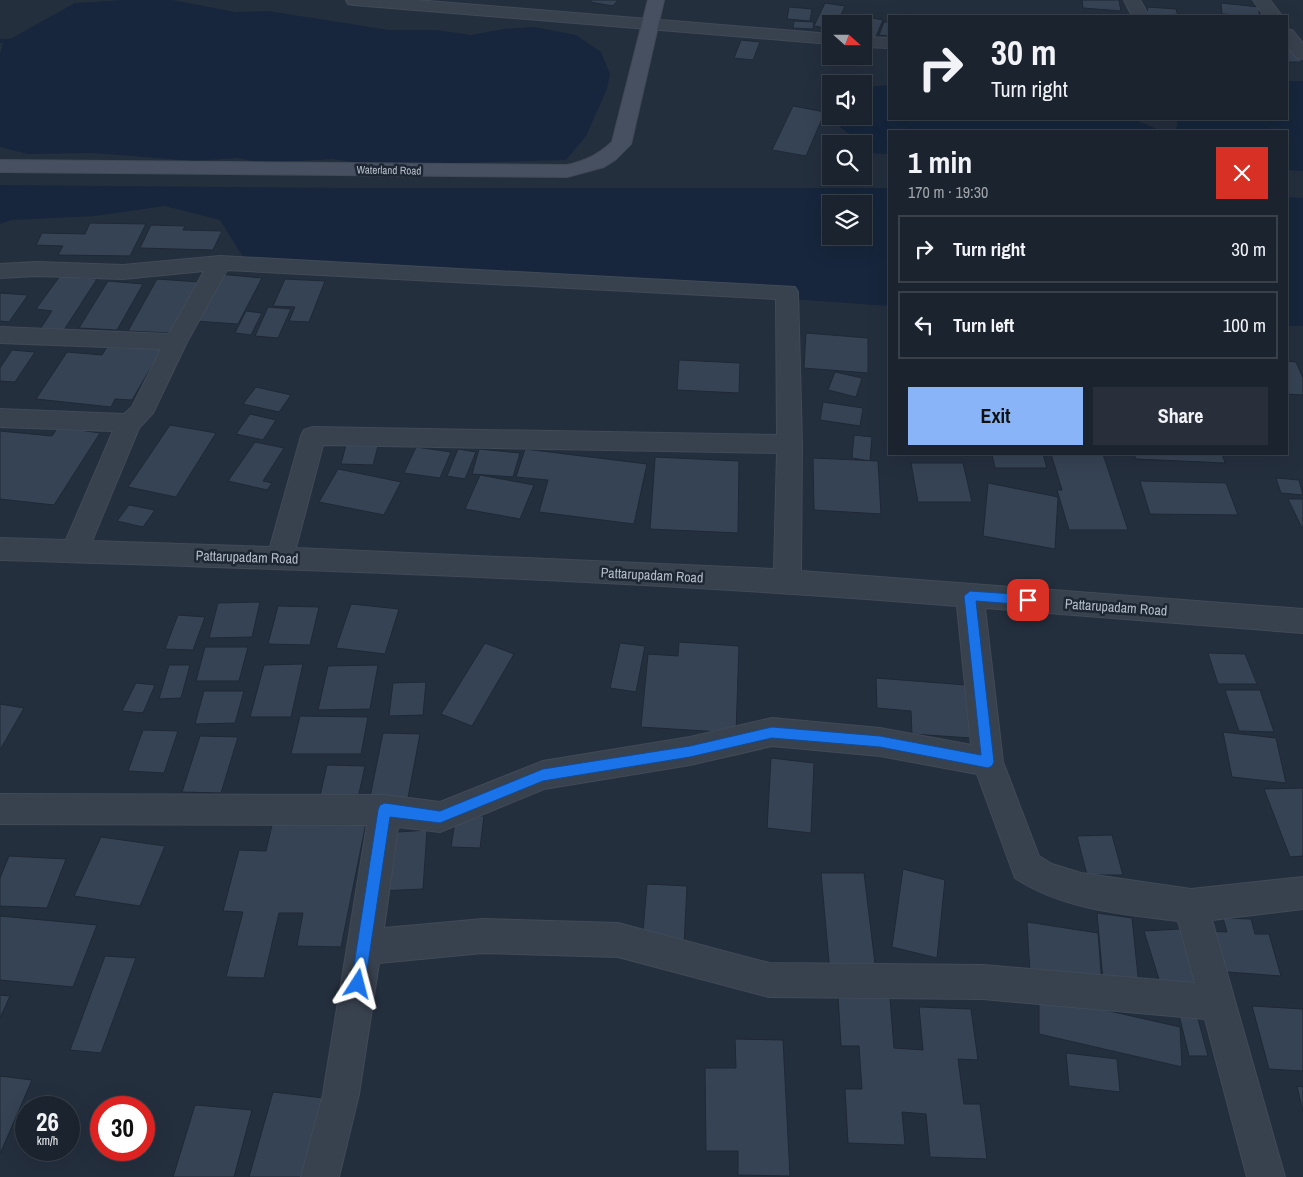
<!DOCTYPE html>
<meta charset="utf-8">
<style>
:root{--surface:#1b232e;--page:#282f3a;--text:#f1f3f6;--muted:#a0a4aa;--line:#39404a;--accent:#8ab4f8}
body{margin:0;font-family:"Archivo Narrow",sans-serif;background:var(--page);color:var(--text);height:100vh;display:flex;flex-direction:column;font-size:19px;white-space:nowrap}
*{box-sizing:border-box;margin:0}
p{font-size:16px;color:var(--muted)}
.icon{flex:none;width:28px;height:28px;fill:none;stroke:currentColor;stroke-width:2;stroke-linecap:round;stroke-linejoin:round}
.map{position:relative;flex:1;overflow:hidden}
.sheet{position:absolute;left:888px;top:130px;width:400px;height:325px;display:flex;flex-direction:column;background:var(--surface);border-radius:0px;box-shadow:0 5px 20px #0002,0 0 0 1px var(--line)}
.sheet>*{flex:none}
.hud{position:absolute;left:888px;top:15px;width:400px;height:105px;border-radius:0px;box-shadow:0 5px 20px #0002,0 0 0 1px var(--line);background:#1b232e;color:var(--text);overflow:hidden}
.needle{width:32px;rotate:111deg}
.tools{position:absolute;left:822px;top:15px;display:grid;gap:10px}
.tools a{display:grid;place-items:center;width:50px;height:50px;border-radius:0px;background:var(--surface);box-shadow:0 5px 20px #0002,0 0 0 1px var(--line);font-size:25px}
.speed{position:absolute;left:15px;top:1096px;display:flex;gap:10px;font-size:25px;font-weight:700;text-align:center}
.speed>*{display:grid;place-content:center;width:65px;height:65px;border-radius:50%;background:var(--surface);box-shadow:0 5px 20px #0002,0 0 0 1px var(--line);line-height:1}
.speed small{font-size:12px;font-weight:400}
.speed .limit{border:8px solid #d22;background:#fff;color:#111}
.pin{position:absolute;display:grid;place-items:center;width:42px;height:42px;color:#fff;margin:-21px;border-radius:10px;box-shadow:0 2px 8px #0006}
.me{position:absolute;width:55px;margin:-28px;rotate:9deg;stroke-linejoin:round;filter:drop-shadow(0 0 4px #0008)}
.turn{display:flex;align-items:center;gap:18px;height:105px;padding:0 20px;font-size:22px}
.turn .icon{width:65px;height:65px;stroke-width:2.5}
.turn b{display:block;font-size:35px;line-height:42px}
.round{display:grid;place-items:center;flex:none;width:52px;height:52px;border-radius:0px;background:var(--page)}
.headline{display:flex;align-items:center;justify-content:space-between;height:85px;padding:0 20px}
h1{font-size:30px;font-weight:700;line-height:38px}
.cta{display:flex;gap:10px;margin-top:auto;padding:10px 20px}
.cta a{flex:1;height:58px;border-radius:0px;background:var(--accent);color:#111;font-size:20px;font-weight:700;line-height:58px;text-align:center}
.cta a+a{background:var(--page);color:var(--text)}
ul{padding:0;list-style:none}
li{display:flex;align-items:center;gap:15px;height:68px;margin:0 10px 8px;padding:0 10px;border:2px solid var(--line);border-radius:0px}
li div{flex:1}
li b{display:block;font-size:19px}
li em{font-style:normal}
.map>svg:first-child{display:block}
</style>
<div class="map">
<svg width="1303" height="1177" viewBox="0 0 1303 1177">
<rect width="100%" height="100%" fill="#242f3e"/>
<!-- water -->
<g fill="#17263c" fill-rule="evenodd">
<path d="M123 0H172L235 12 268 11 389 30H436L471 35 504 29 534 27 576 35 601 52 610 74 607 89 586 136 566 160 373 165 333 159 265 163 237 158 195 161 93 153 28 154 0 147V54L3 43 75 3Z"/>
<path d="M1286 81H1303V171L1286 170V131H889V154L864 153V144H851L856 139 840 127 852 116H864V87L889 85V119H1133L1157 129 1176 130 1178 119H1286Z"/>
<path d="M0 185 349 188H889V306L245 260 220 220 165 206 95 216 12 220 0 224ZM831 204H864V236H831Z"/>
<path d="M1286 197 1303 198V326H1286Z"/>
</g>
<g fill="none" stroke-linecap="round" stroke-linejoin="round">
<!-- stream -->
<path fill="#17263c" fill-rule="evenodd" d="M22 38H25V42L0 43V39Z"/>
</g>
<!-- building -->
<g fill="#364354" stroke="#1f2835">
<path d="M592 0H618L613 6 590 2Z"/>
<path d="M1082 0H1119L1121 11 1083 8Z"/>
<path d="M825 3 845 6 839 20 856 24H831V29L814 26Z"/>
<path d="M1221 3 1259 7V16L1222 14Z"/>
<path d="M789 7 812 9 810 21 787 19Z"/>
<path d="M1147 7 1176 9 1178 16H1148Z"/>
<path d="M861 16 883 20 875 39 864 37V24H858Z"/>
<path d="M794 21 814 22 813 29 793 28Z"/>
<path d="M884 22H889V36L879 35Z"/>
<path d="M741 40 760 42 753 60 734 58Z"/>
<path d="M1286 43H1291L1302 62H1286Z"/>
<path d="M793 106 825 112 806 156 772 150Z"/>
<path d="M90 223 146 224 130 256 58 255 63 246 36 245 42 233 85 234Z"/>
<path d="M151 225 185 226 183 230 222 231 213 250 140 248Z"/>
<path d="M219 274 262 278 238 324 194 321Z"/>
<path d="M60 276 97 279 62 333 39 331 52 311 36 309Z"/>
<path d="M157 279 199 282 171 333 128 331Z"/>
<path d="M285 279 325 281 309 322 289 321 295 307 273 306Z"/>
<path d="M108 281 143 284 117 330 79 328Z"/>
<path d="M0 293 28 295 9 322 0 321Z"/>
<path d="M268 307 291 309 278 338 255 336Z"/>
<path d="M246 311 262 313 251 335 235 333Z"/>
<path d="M806 333 868 338V373L804 368Z"/>
<path d="M110 342 163 347 132 400 115 399 111 407 36 399 67 352 102 355Z"/>
<path d="M12 350 35 352 15 382 0 381V368Z"/>
<path d="M679 360 740 363 739 393 677 390Z"/>
<path d="M1286 361 1296 362 1303 378V395L1286 394Z"/>
<path d="M835 372 862 378 856 397 828 390Z"/>
<path d="M256 387 291 395 279 412 243 404Z"/>
<path d="M823 402 863 408 860 426 820 420Z"/>
<path d="M250 414 276 420 263 440 236 434Z"/>
<path d="M170 425 216 433 176 497 128 487Z"/>
<path d="M58 427 100 433 54 505 0 499V431L52 436Z"/>
<path d="M854 435 872 437 870 461 852 458Z"/>
<path d="M255 442 284 448 263 481 272 483 267 490 228 481Z"/>
<path d="M346 445 378 446 373 465 341 464Z"/>
<path d="M416 447 451 452 440 478 404 473Z"/>
<path d="M458 449 476 452 465 479 447 476Z"/>
<path d="M479 449 520 453 513 477 472 474Z"/>
<path d="M525 449 647 464 634 524 539 512 548 480 516 477Z"/>
<path d="M992 454H1043L1047 468H995Z"/>
<path d="M1051 454H1103L1128 530H1069L1057 490H1062Z"/>
<path d="M1134 454H1222L1225 463 1136 459Z"/>
<path d="M655 457 739 461 738 533 650 529Z"/>
<path d="M813 458 878 461 881 514 814 510Z"/>
<path d="M911 463H963L972 502H918Z"/>
<path d="M338 469 401 482 384 515 319 502Z"/>
<path d="M480 475 534 485 520 519 465 509Z"/>
<path d="M1276 478 1299 480 1303 495 1281 493Z"/>
<path d="M1140 481 1226 483 1238 515 1150 514Z"/>
<path d="M988 483 1058 497 1055 549 983 536Z"/>
<path d="M1288 499H1303V528H1302Z"/>
<path d="M129 505 155 510 143 527 117 521Z"/>
<path d="M260 602 252 637 209 638 218 603Z"/>
<path d="M351 604 399 609 385 654 336 648Z"/>
<path d="M278 606 319 607 310 645 268 644Z"/>
<path d="M178 615 205 617 193 650 165 649Z"/>
<path d="M679 642 739 646 736 733 641 727 648 654 678 656Z"/>
<path d="M485 643 514 654 472 726 441 714Z"/>
<path d="M620 643 645 646 636 692 610 688Z"/>
<path d="M205 647H248L239 681H196Z"/>
<path d="M1208 653 1245 654 1257 684H1218Z"/>
<path d="M303 664 291 717H250L264 665Z"/>
<path d="M169 665H190L181 698 159 699Z"/>
<path d="M378 665 370 709 318 710 328 666Z"/>
<path d="M876 678 966 685 971 738 912 734 911 711 877 708Z"/>
<path d="M426 682 423 715 389 716 393 683Z"/>
<path d="M136 683 155 685 143 713 122 711Z"/>
<path d="M1225 690H1260L1274 732 1239 731Z"/>
<path d="M204 691H244L235 723 195 724Z"/>
<path d="M0 704 24 708 0 750Z"/>
<path d="M300 716 368 717 361 754H291Z"/>
<path d="M143 730 178 731 164 773 128 771Z"/>
<path d="M1223 732 1276 738 1286 783 1232 777Z"/>
<path d="M383 733 420 734 407 803 369 802Z"/>
<path d="M200 736 238 737 221 793 182 792Z"/>
<path d="M771 758 814 763 811 833 767 828Z"/>
<path d="M327 765 365 766 358 798 320 796Z"/>
<path d="M1303 788V856L1290 857 1264 789Z"/>
<path d="M456 815 484 816 480 848 451 847Z"/>
<path d="M273 821 366 823 341 947 297 946 303 913H279L264 978 226 977 243 912 223 911 239 850 266 851Z"/>
<path d="M427 830 423 889 378 891 384 833Z"/>
<path d="M1112 835 1123 875H1087L1077 836Z"/>
<path d="M101 837 165 846 140 906 74 896Z"/>
<path d="M9 856 66 859 47 908 0 906V878Z"/>
<path d="M903 869 945 880 937 958 892 947Z"/>
<path d="M821 873H864L876 972 830 973Z"/>
<path d="M647 884 687 886 684 946 642 943Z"/>
<path d="M1097 913 1132 918 1139 986 1103 980Z"/>
<path d="M0 916 97 925 73 987 0 980Z"/>
<path d="M1223 918 1251 919 1255 934H1269L1281 976 1214 971 1205 931 1227 932Z"/>
<path d="M1027 922 1098 933 1102 985 1030 974Z"/>
<path d="M1180 929 1200 987 1162 989 1144 931Z"/>
<path d="M105 956 136 958 101 1053 70 1050Z"/>
<path d="M0 995 10 996 0 1018Z"/>
<path d="M838 995 890 997 894 1048 923 1050 919 1007 971 1009 978 1060 958 1059 964 1104H980L987 1159 930 1157 926 1114 902 1112 905 1145 848 1143 845 1089H862L859 1046H841Z"/>
<path d="M1039 995 1180 1027 1182 1067 1039 1034Z"/>
<path d="M1252 1006 1303 1009V1071L1269 1069Z"/>
<path d="M1179 1015H1197L1208 1056H1189Z"/>
<path d="M735 1039 783 1040 790 1176 738 1175V1151H706L705 1068H736Z"/>
<path d="M1066 1053 1117 1059 1120 1092 1069 1086Z"/>
<path d="M0 1076 32 1080 0 1154Z"/>
<path d="M1297 1086 1303 1087V1112Z"/>
<path d="M273 1092 324 1098 304 1177H249Z"/>
<path d="M195 1105 252 1110 234 1177H173Z"/>
</g>
<g fill="none" stroke-linecap="round" stroke-linejoin="round">
<!-- street casing -->
<g stroke="#414a57" stroke-width="2">
<g id="street">
<path d="M346 0H416L831 34V44L354 5 348 4Z"/>
<path d="M1124 0H1140L1149 16H1132Z"/>
<path d="M1253 0H1270L1282 16H1264Z"/>
<path d="M1286 29 1292 30 1303 43V59L1297 58 1286 45Z"/>
<path d="M864 37 889 38V48L864 47Z"/>
<path d="M220 256 795 287 798 292 802 444 801 571 1303 609V633L985 608 1003 762 1039 856 1052 864 1081 873 1191 889 1303 877V909L1212 920 1285 1177H1247L1205 1019 983 999 769 997 618 957 483 953 379 963 359 1094 339 1177H301L323 1094 367 825 0 824V794L385 795 440 802 543 761 690 737 772 718 880 728 971 745 957 606C639 580 319 570 0 560V538L66 540 113 431 0 427V409L124 414 132 407 161 349 0 343V327L169 334 204 271 123 279 37 276 0 278V264L37 262 123 265ZM227 270 776 299 777 435 313 427 304 430 301 436 270 547 92 541 139 428 153 413 187 342ZM323 445 777 453 774 569 296 548ZM772 746 880 756 977 774 1015 878C1063 910 1123 914 1178 921L1195 983 983 965 769 963 618 923 483 919 384 928 398 827 440 832 544 789 690 765Z"/>
</g>
</g>
<!-- secondary casing -->
<g stroke="#414a57" stroke-width="2">
<path id="secondary" d="M648 0H664L631 144 615 160 604 167 567 177 0 172V160L567 165C585 161 598 155 612 142Z"/>
</g>
<!-- street -->
<use href="#street" fill="#38414e" fill-rule="evenodd"/>
<!-- secondary -->
<use href="#secondary" fill="#465061" fill-rule="evenodd"/>
</g>
<!-- route -->
<path fill="#1a73e8" stroke="#114b97" d="M970 591 1028 595 1034 600 1028 605 976 601 994 762 992 766 988 768 880 747 772 738 690 757 543 781 440 823 390 817 365 984 363 989 358 991 353 989 351 984 378 810 380 805 385 803 440 811 543 769 690 746 772 727 880 736 981 755 964 596Z"/>
<g text-anchor="middle" stroke-width="5" stroke-linejoin="round" paint-order="stroke">
<!-- far-street labels -->
<g font-size="11" fill="#b4bcc9" stroke="#1d2633">
<text transform="translate(389 170) rotate(1)" y="4">Waterland Road</text>
</g>
<!-- street labels -->
<g font-size="14" fill="#b4bcc9" stroke="#1d2633">
<text transform="translate(247 557) rotate(2)" y="5">Pattarupadam Road</text>
<text transform="translate(652 575) rotate(3)" y="5">Pattarupadam Road</text>
<text transform="translate(1116 607) rotate(4)" y="5">Pattarupadam Road</text>
</g>
</g>
</svg>
<div class="tools">
<a><svg class="needle" viewBox="-14 -14 28 28"><path d="M0-13l5 13h-10z" fill="#e53935"/><path d="M0 13l5-13h-10z" fill="#a0a4aa"/></svg></a>
<a><svg class="icon" aria-label="sound" viewBox="0 0 24 24"><path d="M4 9h4l5-4v14l-5-4H4zM17 9q2 3 0 6"/></svg></a>
<a><svg class="icon" aria-label="search" viewBox="0 0 24 24"><circle cx="10" cy="10" r="6"/><path d="M15 15l6 6"/></svg></a>
<a><svg class="icon" aria-label="layers" viewBox="0 0 24 24"><path d="M12 4l9 5-9 5-9-5zM3 14l9 5 9-5"/></svg></a>
</div>
<div class="speed"><div>26<small>km/h</small></div><div class="limit">30</div></div>
<div class="pin" style="left:1028px;top:600px;background:#d93025"><svg class="icon" aria-label="arrive" viewBox="0 0 24 24"><path d="M6 21V4h12l-3 4 3 4H6"/></svg></div>
<svg class="me" style="left:358px;top:984px" viewBox="-20 -20 40 40"><path d="M0-17L14 15 0 8-14 15z" fill="#1a73e8" stroke="#fff" stroke-width="4"/></svg>
<div class="hud">
<div class="turn"><svg class="icon" aria-label="right" viewBox="0 0 24 24"><path d="M7 20v-9h11M14 6l5 5-5 5"/></svg><div><b>30 m</b>Turn right</div></div>
</div>
<section class="sheet">
<div class="headline"><div><h1>1 min</h1><p>170 m · 19:30</p></div><a class="round" style="background:#d93025;color:#fff"><svg class="icon" aria-label="close" viewBox="0 0 24 24"><path d="M6 6l12 12M18 6L6 18"/></svg></a></div>
<ul>
<li><svg class="icon" aria-label="right" viewBox="0 0 24 24"><path d="M7 20v-9h11M14 6l5 5-5 5"/></svg><div><b>Turn right</b></div><em>30 m</em></li>
<li><svg class="icon" aria-label="left" viewBox="0 0 24 24"><path d="M17 20v-9H6M10 6l-5 5 5 5"/></svg><div><b>Turn left</b></div><em>100 m</em></li>
</ul>
<div class="cta"><a>Exit</a><a>Share</a></div>
</section>
</div>
